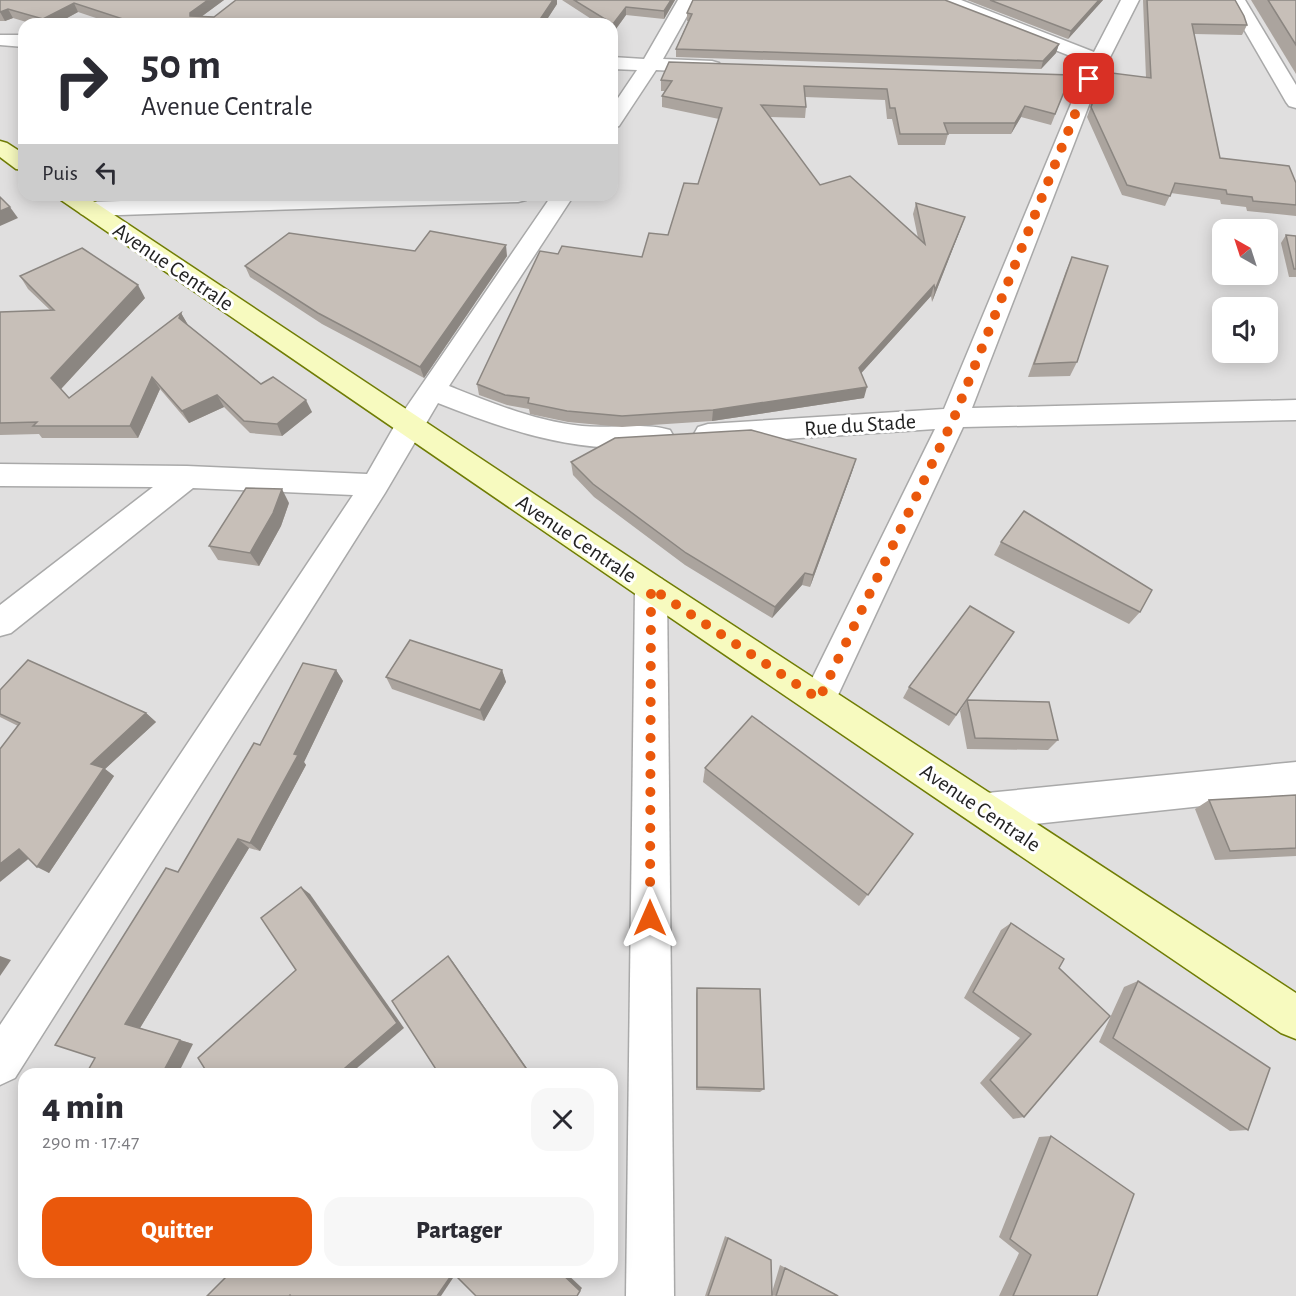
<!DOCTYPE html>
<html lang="fr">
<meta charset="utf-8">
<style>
:root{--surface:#fff;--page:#f7f7f7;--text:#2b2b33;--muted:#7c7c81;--accent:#ea580c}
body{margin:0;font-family:"Alegreya Sans",sans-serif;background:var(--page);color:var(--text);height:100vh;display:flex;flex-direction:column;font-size:22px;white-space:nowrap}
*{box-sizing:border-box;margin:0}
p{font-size:20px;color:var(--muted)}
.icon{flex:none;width:33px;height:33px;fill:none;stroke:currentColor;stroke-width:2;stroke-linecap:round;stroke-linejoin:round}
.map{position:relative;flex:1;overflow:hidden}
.sheet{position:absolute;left:18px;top:1068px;width:600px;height:210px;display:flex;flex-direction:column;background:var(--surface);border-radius:18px;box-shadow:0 3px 15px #0003}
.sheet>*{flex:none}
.banner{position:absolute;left:18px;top:18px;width:600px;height:183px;border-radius:18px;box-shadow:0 3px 15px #0003;background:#fff;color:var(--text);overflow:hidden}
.needle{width:39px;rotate:321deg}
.fabs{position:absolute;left:1212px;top:219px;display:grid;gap:12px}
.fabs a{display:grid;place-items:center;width:66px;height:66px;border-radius:12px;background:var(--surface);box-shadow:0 3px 15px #0003;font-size:30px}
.pin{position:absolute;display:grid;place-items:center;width:51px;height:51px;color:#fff;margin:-26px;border-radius:12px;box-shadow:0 3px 9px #0006}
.me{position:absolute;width:66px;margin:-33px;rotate:0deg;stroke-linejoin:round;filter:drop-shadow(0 0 4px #0008)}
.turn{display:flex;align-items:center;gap:21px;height:126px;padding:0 24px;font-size:27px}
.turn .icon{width:78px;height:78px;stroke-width:2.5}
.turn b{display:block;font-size:42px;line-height:51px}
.then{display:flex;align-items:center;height:57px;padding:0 24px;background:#0003;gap:12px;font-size:22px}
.round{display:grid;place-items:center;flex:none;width:63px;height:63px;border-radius:18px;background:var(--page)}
.head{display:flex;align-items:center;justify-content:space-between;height:102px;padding:0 24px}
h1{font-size:36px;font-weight:800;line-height:45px}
.primary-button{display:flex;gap:12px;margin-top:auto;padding:12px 24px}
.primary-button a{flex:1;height:69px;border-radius:18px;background:var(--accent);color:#fff;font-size:24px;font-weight:800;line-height:69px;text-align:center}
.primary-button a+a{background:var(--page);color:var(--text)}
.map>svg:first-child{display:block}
</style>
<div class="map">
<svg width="1296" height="1296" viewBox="0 0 1296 1296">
<rect width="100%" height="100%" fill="#f2efe9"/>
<!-- residential -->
<path fill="#e0dfdf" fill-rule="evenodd" d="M0 0H1296V1296H0ZM24 24H612V195H24ZM1222 230H1268V274H1222ZM1222 308H1268V352H1222ZM24 1074H612V1272H24Z"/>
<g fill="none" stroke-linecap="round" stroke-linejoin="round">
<!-- street casing -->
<g stroke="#a9a9a9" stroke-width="3">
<g id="street">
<path d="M678 0H696L663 59 712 61 719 63 721 67 719 71 712 73 656 70 619 126 612 128V107L637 70 612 69V57L644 59Z"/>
<path d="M936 0H961L1094 52 1121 0H1139L1099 79 972 408 1296 400V420L963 427 831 710 819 714 807 710 802 699 935 429 708 444 698 441 694 434 698 427 708 424 944 409 1088 63 939 4Z"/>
<path d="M1227 0H1245L1296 85V108L1289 106 1286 102Z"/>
<path d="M0 35H24V47L0 45Z"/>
<path d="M314 195H529L526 200 518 202 89 216 81 214 78 209 81 204 89 202Z"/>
<path d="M552 195H574L449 386C492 403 535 421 582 426 610 429 644 422 670 430L674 437 670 444C655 448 640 448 624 448 558 448 499 427 438 403L385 493 15 1078 0 1085V1025L353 495 193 488 11 633 0 636V605L153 487 0 486V464L187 466 367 474 399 418Z"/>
<path d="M651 575 662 579 667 588 674 1296H626L635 588 640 579Z"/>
<path d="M1296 762V796L987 829 974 823 969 811 974 799 987 793Z"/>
</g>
</g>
<!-- secondary casing -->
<g stroke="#707d05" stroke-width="3">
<g id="secondary">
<path d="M0 141 7 143 24 154V170L16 169 0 157Z"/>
<path d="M58 195H84L662 579 1296 993V1039L1281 1033 640 597 61 200Z"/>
</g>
</g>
<!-- street -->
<use href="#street" fill="#fff" fill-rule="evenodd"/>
<!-- secondary -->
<use href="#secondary" fill="#f7fabf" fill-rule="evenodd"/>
</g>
<!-- wall -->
<g fill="#aba49e">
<path d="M0 0H224L201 17H214L557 4 544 24H114L78 12 56 24H33L13 18 5 21H0Z"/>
<path d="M562 0H675L664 19 626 15 613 33 612 32V24H599Z"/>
<path d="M967 0H1103L1068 39Z"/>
<path d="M1143 0H1235L1247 25 1242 35 1194 34 1220 158 1296 183V216L1247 211 1246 207 1221 204 1220 200 1171 193 1165 206 1122 195 1087 117 1104 72 1146 78Z"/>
<path d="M1251 0H1296V74Z"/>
<path d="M687 13 1059 44 1056 53 1041 69 676 57V49L688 21H687Z"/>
<path d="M1071 75 1051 125 1021 117 1011 134H948L945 145H898L892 119H887L885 100 805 97 806 107 805 118 770 117 820 185 918 238 913 214 916 203 965 217 932 302 931 296 861 373 864 398 712 421 622 427 568 422 530 414 529 409 507 405 479 395 477 384 558 254 642 257 668 235 698 184 719 119 662 107V96L665 91H661V80Z"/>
<path d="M1286 235 1296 236V277H1289L1281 243Z"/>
<path d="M415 251 507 256 424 378 322 324 250 277 245 266Z"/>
<path d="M1072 257 1077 362 1070 376 1028 377 1066 271Z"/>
<path d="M20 276 145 298 61 389 69 398 181 313 188 325 261 384 312 412 282 436 250 433 224 407 189 423 160 389 138 438H42L39 434 0 435V312L50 310 28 289Z"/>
<path d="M856 459 852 472 810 587 802 585 772 618 685 565 594 497 573 475 571 462Z"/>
<path d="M289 503 281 526 259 566 218 560 209 546Z"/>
<path d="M1001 542 1140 612 1129 624 994 555Z"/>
<path d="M1014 632 949 726 903 698 909 687Z"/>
<path d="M336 670 343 681 304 762 306 765 260 851 249 848 140 1028 193 1044 95 1058 178 872 260 745Z"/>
<path d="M502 670 506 682 484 721 392 689 386 677Z"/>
<path d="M0 690 146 713 156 722 105 769 114 776 49 873 29 859 18 726 0 717Z"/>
<path d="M967 700 1058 740 1048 750 967 749 960 711Z"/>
<path d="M705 768 913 834 859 906 703 782Z"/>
<path d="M1296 795V856L1215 860 1195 809 1209 800Z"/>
<path d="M1011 923 1059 968 1024 1117 1013 1119 980 1083 1020 1038 964 998 1001 930Z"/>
<path d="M1138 981 1248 1130 1230 1131 1099 1042 1124 987Z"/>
<path d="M697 988 764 1089 760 1092 696 1090V994Z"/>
<path d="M1051 1136 1097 1296H999L1019 1253 999 1237 1039 1137Z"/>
<path d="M725 1236 767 1258 772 1292 780 1265 839 1296H705Z"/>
</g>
<!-- shaded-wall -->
<g fill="#8b8681">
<path d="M208 0H224L194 22 190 16V13Z"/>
<path d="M553 0H557V4L544 24H537Z"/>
<path d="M671 0H675L664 19V11Z"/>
<path d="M1099 0H1103L1068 39 1071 31Z"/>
<path d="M74 3 78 12 56 24H45L43 19Z"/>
<path d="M626 7V15L613 33V24Z"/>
<path d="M8 9 13 18 5 21 0 12Z"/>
<path d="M1059 44 1056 53 1041 69 1043 61Z"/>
<path d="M1025 106 1021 117 1011 134 1015 123Z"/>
<path d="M10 207 18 218 0 226V211Z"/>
<path d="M965 217 961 228 932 302 935 290Z"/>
<path d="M506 245 507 256 424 378 420 367Z"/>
<path d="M138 285 145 298 60 390 51 378Z"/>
<path d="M934 285 931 296 856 379 859 368Z"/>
<path d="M181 313 188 325 179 318Z"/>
<path d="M152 377 160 389 138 438 130 426Z"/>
<path d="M867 387 864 398 712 421 713 410Z"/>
<path d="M217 395 224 407 189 423 182 411Z"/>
<path d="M306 400 312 412 282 436 277 424Z"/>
<path d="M856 459 852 472 810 587 813 575Z"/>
<path d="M282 489 289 503 281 526 259 566 250 553Z"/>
<path d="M805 573 802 585 772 618 775 607Z"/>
<path d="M336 670 343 681 304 762 306 765 260 851 250 843Z"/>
<path d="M502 670 506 682 484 721 480 710Z"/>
<path d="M146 713 156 722 105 769 114 776 49 873 37 867 91 764Z"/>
<path d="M238 839 249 848 140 1028 125 1024Z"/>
<path d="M19 849 32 856 0 882V864Z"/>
<path d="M301 887 310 894 404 1028 350 1074H338Z"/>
<path d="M0 956 11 960 0 976Z"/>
<path d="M448 956 453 962 531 1074H530Z"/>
<path d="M180 1040 193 1044 178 1074H162Z"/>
<path d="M457 1272 441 1296H437L453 1273Z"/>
<path d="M560 1272H565L582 1288 580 1291Z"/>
</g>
<!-- building -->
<g fill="#c7bfb8" stroke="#8b8681" stroke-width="1.5">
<path d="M0 0H208L190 13V16L214 17 236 0H553L537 24H138L74 3 43 19 8 9 0 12Z"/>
<path d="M574 0H671L664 11 626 7 613 24Z"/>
<path d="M693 0H945L1059 44 1043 61 676 49 692 14 687 13Z"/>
<path d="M990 0H1099L1071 31Z"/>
<path d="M1147 0H1235L1244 16 1247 25 1192 24 1220 158 1289 166 1296 183V205L1253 201 1252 197 1227 194 1226 190 1175 183 1170 196 1127 185 1091 107 1104 72 1151 78Z"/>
<path d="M1268 0H1296V45Z"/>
<path d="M669 62 1071 75 1055 114 1025 106 1015 123H944L948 134H900L895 108H890L887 89 804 86 806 107 761 105 820 185 850 176 925 244 916 203 965 217 935 290 934 285 859 368 867 387 713 410 622 416 567 411 528 403 529 398 505 395 477 384 540 251 558 254 562 246 642 257 649 233 668 235 684 183 698 184 722 108 662 96 672 81 661 80Z"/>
<path d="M0 197 10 207 0 211Z"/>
<path d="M430 231 506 245 420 367 318 313 245 266 289 233 415 251Z"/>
<path d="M1286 235 1296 236V269H1294Z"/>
<path d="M82 248 138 285 51 378 69 398 181 313 179 318 261 384 273 377 306 400 277 424 244 421 217 395 182 411 152 377 130 426H33L37 422 0 423V312L54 310 20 276Z"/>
<path d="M1072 257 1108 266 1077 362 1034 364Z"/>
<path d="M751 430 856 459 813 575 805 573 775 607 686 553 593 484 571 462 615 438Z"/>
<path d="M246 488 282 489 273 513 250 553 209 546Z"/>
<path d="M1024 511 1152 590 1140 612 1001 542Z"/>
<path d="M970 606 1014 632 956 715 909 687Z"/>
<path d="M410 640 502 670 480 710 386 677Z"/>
<path d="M28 660 146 713 91 764 104 768 37 867 19 849 0 864V749L20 723 0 714V690Z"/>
<path d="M303 663 336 670 294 754 298 755 250 843 238 839 125 1024 180 1040 162 1074H86L95 1058 55 1045 166 868 178 872 254 743 260 745Z"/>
<path d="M967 700 1049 702 1058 740 975 738Z"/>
<path d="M752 716 913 834 868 895 705 768Z"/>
<path d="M1296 795V848L1230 851 1209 800Z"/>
<path d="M301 887 397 1023 338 1074H208L198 1058 296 970 261 918Z"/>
<path d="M1011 923 1064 959 1059 968 1110 1016 1024 1117 990 1080 1031 1034 973 992Z"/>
<path d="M448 956 530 1074H439L392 1001Z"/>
<path d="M1138 981 1270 1068 1248 1130 1113 1038Z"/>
<path d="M697 988 760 989 764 1089 697 1087Z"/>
<path d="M1051 1136 1134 1194 1097 1296H1013L1031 1255 1010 1239Z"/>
<path d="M728 1238 771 1260 772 1296H708Z"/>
<path d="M785 1268 838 1296H776Z"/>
<path d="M231 1272H560L580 1291 577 1296H476L453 1273 437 1296H291L290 1295 289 1296H207Z"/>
</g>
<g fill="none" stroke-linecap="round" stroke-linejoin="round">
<!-- route -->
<path stroke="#ea580c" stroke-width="10" stroke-dasharray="0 18" d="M650 918 651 588 819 699 954 418 1089 79"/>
</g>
<g text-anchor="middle" stroke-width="6" stroke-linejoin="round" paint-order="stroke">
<!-- street labels -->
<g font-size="22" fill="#222" stroke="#fff">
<text transform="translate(174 266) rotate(34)" y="8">Avenue Centrale</text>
<text transform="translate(860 424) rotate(-4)" y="8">Rue du Stade</text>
<text transform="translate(577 538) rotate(34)" y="8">Avenue Centrale</text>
<text transform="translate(981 807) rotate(34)" y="8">Avenue Centrale</text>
</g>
</g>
</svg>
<div class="fabs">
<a><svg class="needle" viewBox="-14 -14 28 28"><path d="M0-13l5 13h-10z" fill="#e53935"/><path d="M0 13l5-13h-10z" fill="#7c7c81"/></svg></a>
<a><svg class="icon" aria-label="sound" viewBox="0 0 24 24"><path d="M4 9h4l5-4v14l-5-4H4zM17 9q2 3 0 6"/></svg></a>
</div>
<div class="pin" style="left:1089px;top:79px;background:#d93025"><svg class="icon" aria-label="arrive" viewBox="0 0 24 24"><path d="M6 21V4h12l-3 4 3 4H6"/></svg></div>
<svg class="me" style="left:650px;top:918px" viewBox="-20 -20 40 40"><path d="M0-17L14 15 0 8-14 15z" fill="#ea580c" stroke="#fff" stroke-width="4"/></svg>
<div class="banner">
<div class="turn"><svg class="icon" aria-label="right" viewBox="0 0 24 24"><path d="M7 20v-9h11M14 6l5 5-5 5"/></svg><div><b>50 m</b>Avenue Centrale</div></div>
<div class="then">Puis<svg class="icon" aria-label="left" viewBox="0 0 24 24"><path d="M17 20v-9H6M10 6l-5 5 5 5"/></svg></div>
</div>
<section class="sheet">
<div class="head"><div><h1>4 min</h1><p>290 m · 17:47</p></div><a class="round"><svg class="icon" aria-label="close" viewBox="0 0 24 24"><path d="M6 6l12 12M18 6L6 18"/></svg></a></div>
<div class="primary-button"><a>Quitter</a><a>Partager</a></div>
</section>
</div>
